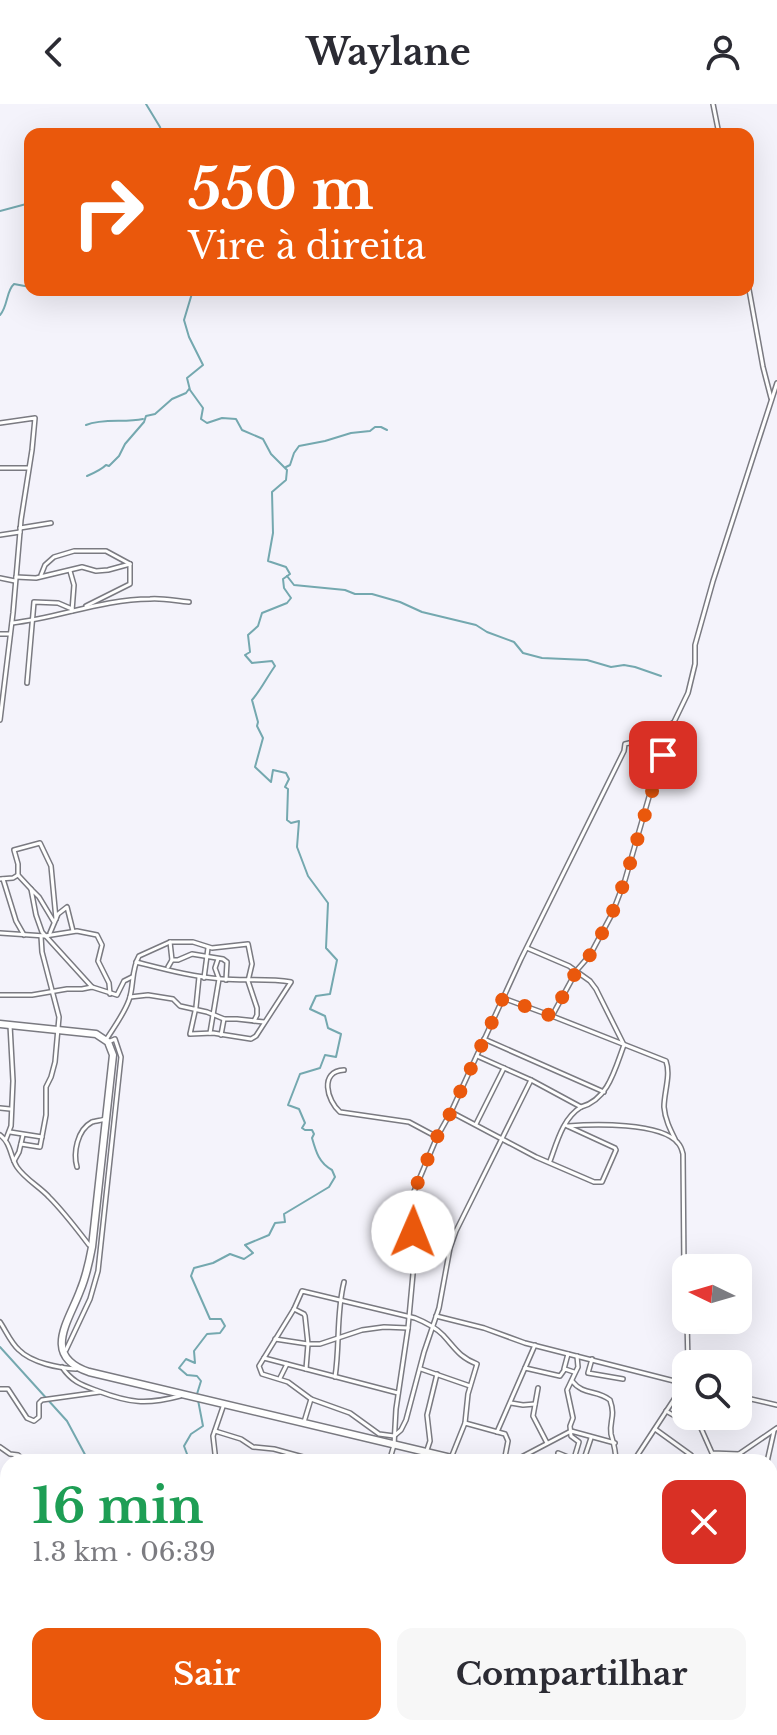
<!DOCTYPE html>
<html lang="pt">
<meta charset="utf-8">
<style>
:root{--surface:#fff;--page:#f7f7f7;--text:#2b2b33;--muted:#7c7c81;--accent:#ea580c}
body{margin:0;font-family:"Libre Baskerville",serif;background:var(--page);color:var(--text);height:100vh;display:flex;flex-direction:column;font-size:30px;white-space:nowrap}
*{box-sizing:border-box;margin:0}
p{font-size:26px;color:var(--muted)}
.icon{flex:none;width:44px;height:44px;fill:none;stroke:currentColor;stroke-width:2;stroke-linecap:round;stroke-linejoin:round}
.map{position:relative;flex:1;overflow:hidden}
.sheet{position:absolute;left:0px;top:1350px;width:778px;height:282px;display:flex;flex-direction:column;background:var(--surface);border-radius:24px 24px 0 0;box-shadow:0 8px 32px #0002}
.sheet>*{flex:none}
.guide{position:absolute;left:24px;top:24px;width:730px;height:168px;border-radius:16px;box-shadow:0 8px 32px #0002;background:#ea580c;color:#fff;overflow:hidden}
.needle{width:52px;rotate:275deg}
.fabs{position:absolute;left:672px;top:1150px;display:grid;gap:16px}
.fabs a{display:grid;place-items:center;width:80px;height:80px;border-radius:16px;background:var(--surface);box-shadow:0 8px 32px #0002;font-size:40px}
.pin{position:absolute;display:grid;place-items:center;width:68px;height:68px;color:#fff;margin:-34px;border-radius:16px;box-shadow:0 4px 12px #0006}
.me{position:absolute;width:88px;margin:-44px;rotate:1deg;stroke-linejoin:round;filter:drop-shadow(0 0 6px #0008)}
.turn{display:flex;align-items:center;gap:28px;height:168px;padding:0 32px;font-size:36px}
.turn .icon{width:104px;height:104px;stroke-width:2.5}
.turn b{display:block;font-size:56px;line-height:68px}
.round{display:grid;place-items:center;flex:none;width:84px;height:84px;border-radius:16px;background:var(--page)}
.head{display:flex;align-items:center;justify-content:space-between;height:136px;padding:0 32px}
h1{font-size:48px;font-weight:700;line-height:60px;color:#1e9e55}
.primary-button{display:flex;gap:16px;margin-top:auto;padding:16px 32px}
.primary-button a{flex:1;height:92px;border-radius:16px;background:var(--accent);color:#fff;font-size:32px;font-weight:700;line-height:92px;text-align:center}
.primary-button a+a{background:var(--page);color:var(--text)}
header{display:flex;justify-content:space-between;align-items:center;height:104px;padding:0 32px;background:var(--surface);font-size:36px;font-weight:700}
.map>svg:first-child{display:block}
</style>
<header><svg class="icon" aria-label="back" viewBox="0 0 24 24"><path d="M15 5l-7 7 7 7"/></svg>Waylane<svg class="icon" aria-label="person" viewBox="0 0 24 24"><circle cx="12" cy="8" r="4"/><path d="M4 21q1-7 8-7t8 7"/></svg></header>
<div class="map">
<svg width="777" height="1631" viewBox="0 0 777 1631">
<rect width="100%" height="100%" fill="#f4f3fb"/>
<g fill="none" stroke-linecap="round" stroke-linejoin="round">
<!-- stream -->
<g stroke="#74a8af" stroke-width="2">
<path d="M146 0 160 23 162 30"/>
<path d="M0 107 30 99"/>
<path d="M193 186 184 216 189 233 203 261 187 274 190 286 203 304 201 315 207 319 222 314 236 315 242 326 263 335 271 350 287 366 286 376 272 388 273 429 268 457 286 463 290 470 283 475 284 484 291 494 287 499 262 509 258 522 248 531 250 548 245 551 252 559 272 557 275 562C267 573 261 586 252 596L258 618 257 622 263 634 255 663 271 678 273 666 286 669 289 675 285 683 288 685 287 716 291 719 299 717 297 743 308 772 328 799 326 844 337 856 330 890 316 892 310 905 325 912 328 924 341 930 336 953 325 951 320 964 300 970 288 1001 299 1005 305 1019 302 1024 305 1026H312L314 1030 312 1034C316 1048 319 1059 332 1066L335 1073 329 1083 284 1110 285 1118 275 1119 269 1131 245 1141 253 1149 244 1155 230 1150 213 1159 194 1164 191 1172 210 1215H221L225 1222 220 1229 207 1230 194 1247 195 1259 186 1255 179 1264 187 1271 197 1272 201 1277 197 1290"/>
<path d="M0 211C8 202 6 187 14 180L30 183"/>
<path d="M86 321C103 314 125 319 143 315"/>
<path d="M286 363 290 361 294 349 299 342 325 337 351 329 370 327 375 323H381L387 326"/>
<path d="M87 372C94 369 101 366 106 361L109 362 119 352 125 340 144 318 146 312 155 310 172 295 186 289 189 285"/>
<path d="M287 472 294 481 345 486 355 490H372L400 498 422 508 476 521 487 528 514 538 523 549 542 554 587 556 611 563 624 561 635 563 661 572"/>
<path d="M0 1243 67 1317 89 1358"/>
<path d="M190 1358 184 1342 191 1330 203 1322 198 1296"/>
<path d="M135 1631 136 1624"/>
</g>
<!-- minor casing -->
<g stroke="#7a7a81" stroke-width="6">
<g id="minor">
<path d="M713 0 719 30"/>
<path d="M748 180 763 263 771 294"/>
<path d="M0 319 35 314 32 346 21 416 13 509 0 616"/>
<path d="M0 364H28"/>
<path d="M20 424 51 419"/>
<path d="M0 431 20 428"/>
<path d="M70 467 74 481 72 507"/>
<path d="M41 471 45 461 54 453 74 447H106L130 460"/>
<path d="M16 473 36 474 82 463 96 467 108 466 130 460"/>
<path d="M0 474 15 477"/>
<path d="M86 502 130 480V460"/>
<path d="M12 519C58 514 103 495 150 495 163 494 176 497 189 498"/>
<path d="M0 530H10"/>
<path d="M27 579 34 498 58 499 72 505"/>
<path d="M0 775 13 774 18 771"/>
<path d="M3 775 16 817 24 831"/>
<path d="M31 785 18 771V760L14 746 40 739 51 762 56 815"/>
<path d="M54 818 39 793 31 785 36 811 42 828 92 883"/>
<path d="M0 829 45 832 77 827 97 831 102 841 98 857 109 879 110 890"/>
<path d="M50 829 58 810 67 803 73 827"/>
<path d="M170 838 172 856"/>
<path d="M136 858C164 865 193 873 222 875 245 877 268 874 291 878L256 932 251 935 213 929 190 930 196 903 199 873"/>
<path d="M168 863 172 856H178L192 850 223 855 227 858 226 876"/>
<path d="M204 874 208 844"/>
<path d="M0 891H32L67 885H82L92 883 117 891 124 877 132 873"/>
<path d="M130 893 148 891 173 895 180 902 207 908 224 915H237L264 918"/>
<path d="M503 894 552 912 577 866 590 851 612 810 625 776 653 679 674 619"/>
<path d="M552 912 666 957C671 971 664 988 664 1003 665 1015 670 1025 675 1035"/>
<path d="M210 929 219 875 215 864 218 855"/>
<path d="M221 931 224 915"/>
<path d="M484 935 604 988"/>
<path d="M106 936C114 923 124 910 129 896 134 882 131 866 139 852L170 838H193L212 844 248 840 252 860 248 877 257 904V911L254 917"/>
<path d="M477 952 531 976 581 1003C608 996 615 965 624 941L596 885 590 877 569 862 527 844"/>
<path d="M344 966C319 967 327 997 340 1008L409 1018 437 1033"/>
<path d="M0 1004 10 1005"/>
<path d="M451 1008 536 1053 594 1078H602L616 1046 615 1044 565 1021"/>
<path d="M476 1020 504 964"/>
<path d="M568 1022C593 1020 661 1018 678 1039 681 1042 682 1046 683 1050L684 1166 686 1205"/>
<path d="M10 1028 42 1033"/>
<path d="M0 1031C11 1039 10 1052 17 1063 25 1075 40 1083 49 1093 64 1108 76 1124 89 1141"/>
<path d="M6 1035 11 1022 13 977 10 921"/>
<path d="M21 1040 40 1043 46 1011V983L51 973 55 958 59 913 42 848 41 832"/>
<path d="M14 1057 19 1048 23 1031"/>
<path d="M550 1057C557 1038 563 1014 581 1003"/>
<path d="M77 1063C73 1049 77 1026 92 1018 95 1017 103 1016 106 1015"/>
<path d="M294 1205 304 1210 305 1212 308 1240 306 1265"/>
<path d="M436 1212 484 1224 525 1239 686 1280"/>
<path d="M687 1216 688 1260"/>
<path d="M0 1218C6 1227 11 1239 19 1246 32 1259 59 1264 76 1265"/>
<path d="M275 1235 308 1240H320L362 1226 384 1223 408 1224"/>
<path d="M66 1246 90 1195 98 1167 121 953 115 935 108 938"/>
<path d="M264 1254 398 1289"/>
<path d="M592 1255 588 1269 623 1275"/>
<path d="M62 1263C72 1278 82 1281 98 1287 130 1299 146 1301 180 1292"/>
<path d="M525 1264 560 1272 565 1265 574 1268"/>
<path d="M421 1265 470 1282"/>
<path d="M564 1265 568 1250"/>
<path d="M335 1273C340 1241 336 1210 344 1178"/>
<path d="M280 1274 287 1260"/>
<path d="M572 1277C584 1292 596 1285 610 1296 616 1313 609 1317 611 1330 614 1340 616 1348 616 1358"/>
<path d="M538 1284 533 1312 547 1339"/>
<path d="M0 1285H8L27 1314 34 1317 39 1313V1299L42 1296 100 1288"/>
<path d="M738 1292 777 1301"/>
<path d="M511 1299 523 1301 535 1300"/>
<path d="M666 1307 689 1320 700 1322 712 1349 739 1350"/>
<path d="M304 1318 311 1295"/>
<path d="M465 1319 468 1290 477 1260C459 1253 455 1244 443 1231 435 1223 425 1218 415 1214L302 1187 294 1205 259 1262 262 1270 288 1278 311 1295 350 1309 379 1330 394 1332 401 1326 406 1316 424 1248 439 1204 450 1144 456 1127 531 976"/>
<path d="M655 1325 691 1351"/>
<path d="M215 1327 241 1335 253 1343 274 1345 303 1353 308 1358"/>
<path d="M497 1328 535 1241"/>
<path d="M0 1343 10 1350 18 1351 27 1358"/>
<path d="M558 1349 580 1358"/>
<path d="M451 1354 465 1319 505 1330 508 1337 504 1358"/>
<path d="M216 1358 213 1332 224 1300"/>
<path d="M389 1358 394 1341 396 1305 408 1224 414 1159 411 1103 413 1090 437 1033 451 1008 521 855 624 647 625 640 650 634 674 618 688 589 695 560V541L713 477 777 279"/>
<path d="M423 1358 430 1337 427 1311 437 1270"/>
<path d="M512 1358 571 1327 615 1339"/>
<path d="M573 1358 579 1338 571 1332 570 1322 573 1314 567 1286 578 1263 577 1252"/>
<path d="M583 1358 591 1334"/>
<path d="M633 1358 686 1277"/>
<path d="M672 1358 674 1357 675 1358"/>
<path d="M735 1358 739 1350 777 1324"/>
<path d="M767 1358 774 1327"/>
<path d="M770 1389 777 1380"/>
<path d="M0 1398 8 1397"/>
<path d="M0 1435 8 1436"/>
<path d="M0 1466 7 1449 8 1436"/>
<path d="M0 1557 8 1570"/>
<path d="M770 1562H777"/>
<path d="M770 1599 777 1596"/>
<path d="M0 1600 8 1588"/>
<path d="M491 1624 508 1631"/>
<path d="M554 1624 558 1631"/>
<path d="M591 1624 592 1631"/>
<path d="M652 1624 660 1631"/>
<path d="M706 1624 709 1631"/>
<path d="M299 1631 303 1624"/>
<path d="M511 1631 513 1624"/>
<path d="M608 1631 611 1624"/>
<path d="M674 1631 676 1624"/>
<path d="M722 1631V1624"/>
<path d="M730 1631 739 1624"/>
<path d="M771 1631 777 1607"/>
</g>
</g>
<!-- secondary casing -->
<g stroke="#7a7a81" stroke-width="9">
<g id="secondary">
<path d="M0 920 96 930 108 938 113 951 92 1143C89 1159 86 1173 80 1187 69 1217 41 1252 89 1268L468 1358"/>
<path d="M770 1429 777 1431"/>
</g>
</g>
<!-- minor -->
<use href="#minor" stroke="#fff" stroke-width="3"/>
<!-- secondary -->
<use href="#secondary" stroke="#fff" stroke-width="6"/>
</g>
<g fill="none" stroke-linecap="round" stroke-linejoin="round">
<!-- route -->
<path stroke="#ea580c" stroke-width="14" stroke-dasharray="0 25.2" d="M413 1128 411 1103 413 1090 437 1033 451 1008 503 894 552 912 577 866 590 851 610 815 625 776 663 651"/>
</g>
</svg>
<div class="fabs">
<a><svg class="needle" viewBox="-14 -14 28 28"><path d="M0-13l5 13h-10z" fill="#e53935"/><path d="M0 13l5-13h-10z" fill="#7c7c81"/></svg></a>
<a><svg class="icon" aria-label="search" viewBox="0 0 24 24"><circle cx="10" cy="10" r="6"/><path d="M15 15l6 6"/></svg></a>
</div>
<div class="pin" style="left:663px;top:651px;background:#d93025"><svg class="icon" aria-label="arrive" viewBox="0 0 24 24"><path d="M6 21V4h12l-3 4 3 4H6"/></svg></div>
<svg class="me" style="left:413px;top:1128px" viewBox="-20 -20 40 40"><circle r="19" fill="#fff"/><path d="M0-13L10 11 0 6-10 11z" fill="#ea580c"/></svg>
<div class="guide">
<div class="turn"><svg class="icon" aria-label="right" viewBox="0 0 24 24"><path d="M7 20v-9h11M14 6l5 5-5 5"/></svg><div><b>550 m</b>Vire à direita</div></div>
</div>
<section class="sheet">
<div class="head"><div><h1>16 min</h1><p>1.3 km · 06:39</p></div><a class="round" style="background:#d93025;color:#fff"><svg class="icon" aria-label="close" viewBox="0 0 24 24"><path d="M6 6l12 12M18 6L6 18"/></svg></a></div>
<div class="primary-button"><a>Sair</a><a>Compartilhar</a></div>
</section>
</div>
